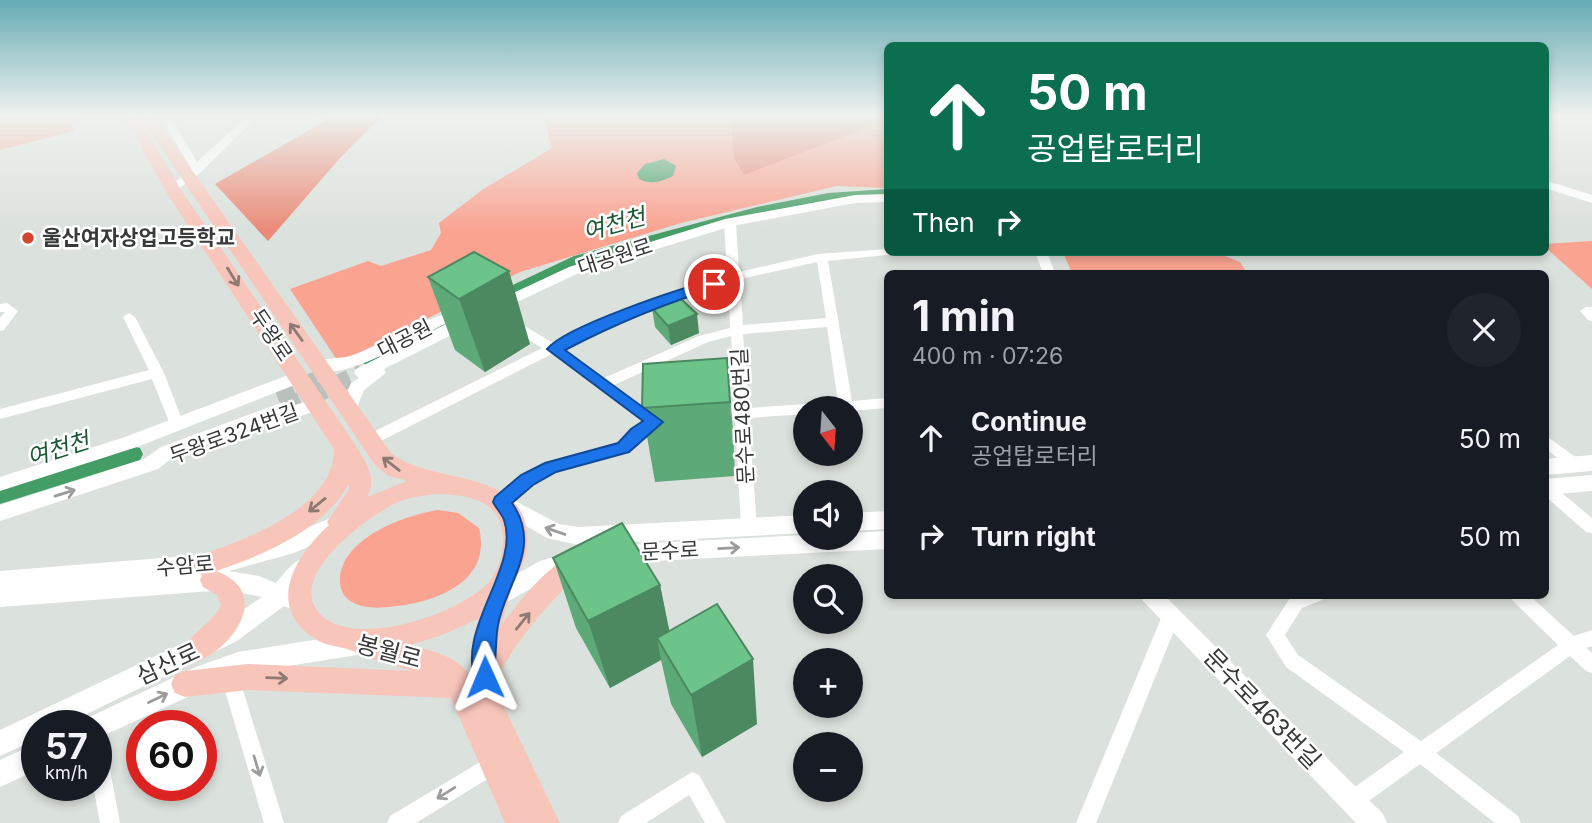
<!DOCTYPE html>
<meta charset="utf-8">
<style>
:root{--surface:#171b24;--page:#20242c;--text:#f1f3f6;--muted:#9ea1a6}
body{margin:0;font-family:Inter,"Noto Sans KR",sans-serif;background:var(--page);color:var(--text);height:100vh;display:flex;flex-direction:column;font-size:26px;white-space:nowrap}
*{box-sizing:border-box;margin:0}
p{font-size:23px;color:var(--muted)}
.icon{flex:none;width:38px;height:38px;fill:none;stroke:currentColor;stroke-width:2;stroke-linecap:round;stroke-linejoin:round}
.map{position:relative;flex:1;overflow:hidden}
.details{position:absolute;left:884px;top:270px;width:665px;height:329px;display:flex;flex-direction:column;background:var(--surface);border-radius:10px;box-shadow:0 4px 10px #0003}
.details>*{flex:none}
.top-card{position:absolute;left:884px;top:42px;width:665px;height:214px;border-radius:10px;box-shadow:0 4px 10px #0003;background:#0b6e4f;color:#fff;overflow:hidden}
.needle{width:46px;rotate:163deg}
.tools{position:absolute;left:793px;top:396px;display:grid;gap:14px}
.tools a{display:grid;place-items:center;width:70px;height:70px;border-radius:50%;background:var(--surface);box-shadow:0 4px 10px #0003;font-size:35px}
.speed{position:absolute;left:21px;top:710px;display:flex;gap:14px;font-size:35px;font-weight:700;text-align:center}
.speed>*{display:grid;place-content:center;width:91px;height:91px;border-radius:50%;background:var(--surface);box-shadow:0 4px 10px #0003;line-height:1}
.speed small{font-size:18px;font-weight:400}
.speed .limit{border:10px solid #d22;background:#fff;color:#111}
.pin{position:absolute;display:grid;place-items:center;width:60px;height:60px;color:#fff;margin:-30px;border:4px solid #fff;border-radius:50%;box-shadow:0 2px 7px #0007}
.me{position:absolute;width:77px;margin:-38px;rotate:359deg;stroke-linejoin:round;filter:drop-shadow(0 0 5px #0008)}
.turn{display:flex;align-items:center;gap:24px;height:147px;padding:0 28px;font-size:32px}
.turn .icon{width:91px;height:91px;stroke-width:2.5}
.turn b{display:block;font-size:49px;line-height:60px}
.then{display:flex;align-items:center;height:66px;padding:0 28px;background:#0003;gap:14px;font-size:26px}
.round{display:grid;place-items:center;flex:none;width:74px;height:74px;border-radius:37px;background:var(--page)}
.summary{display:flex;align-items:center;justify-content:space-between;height:119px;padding:0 28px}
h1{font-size:42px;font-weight:700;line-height:52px}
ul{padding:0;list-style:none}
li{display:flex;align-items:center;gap:21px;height:98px;padding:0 28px}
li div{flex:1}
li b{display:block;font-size:26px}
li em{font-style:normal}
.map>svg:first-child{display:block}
</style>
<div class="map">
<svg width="1592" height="823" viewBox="0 0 1592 823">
<rect width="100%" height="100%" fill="#dbe1dc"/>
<!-- green -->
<g fill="#faa391">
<path d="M0 116H85L86 118 71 122 74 131 0 150Z"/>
<path d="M543 116H887V188L837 186 681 223 520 272 339 363 290 289 368 261 381 266 431 250 441 233 439 223 482 190 552 148Z"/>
<path d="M1592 241V289L1545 247V244Z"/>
<path d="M1106 252H1215L1240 262 1247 273H1072L1064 255Z"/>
<path d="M438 510 458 513 479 528C491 577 446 598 405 605 388 607 368 611 352 602 343 597 340 589 340 580 341 538 405 515 438 510Z"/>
</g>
<!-- forest -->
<g fill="#ea8a77">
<path d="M334 116H382L341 157 268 241 215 184Z"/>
<path d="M731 116H887V120L744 175 734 158Z"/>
</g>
<!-- water -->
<path fill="#449d65" d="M664 159 676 166 673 176C661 182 651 185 639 179L637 173 645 164Z"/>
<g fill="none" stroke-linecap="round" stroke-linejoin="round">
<!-- river -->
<g fill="#449d65" fill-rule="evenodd">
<path d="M887 189V199L828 203 759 217 586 264 379 365H365L362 360 365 355 574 256 757 207 828 193Z"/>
<path d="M132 446 140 448 143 454 140 460 0 504V486Z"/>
</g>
<!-- tertiary-tunnel -->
<g stroke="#bac0bb" stroke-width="18" stroke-dasharray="18 9" stroke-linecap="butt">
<path d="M277 396 317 380"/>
<path d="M284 408 362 373"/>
</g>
<!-- minor -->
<g fill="#fff" fill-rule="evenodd">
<path d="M163 116H180L172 120 197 162 247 116H258L201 172 173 193 169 192V188L191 168 161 118Z"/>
<path d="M286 116H311L323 120C315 125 294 121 286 116Z"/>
<path d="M730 219 736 222 739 272 818 254 887 249V252H893L887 255 828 261 852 401 887 398V408L850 411V408H812L819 403 838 402 827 327 743 334 749 408 805 404 811 408H805V414L749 418 757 527 755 532 749 533 743 532 741 527 735 420 716 421 709 416 716 411 735 409 731 336 708 342 614 385 658 417H666L668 421 666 425 642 437 628 452 555 472 532 484 506 506 501 508 496 506 493 502 496 498 522 476 546 463 618 444 632 429 646 422 552 354 375 444H365L363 440 365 436 542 348 505 325 503 322 505 319H513L553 343C610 317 667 293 727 275L724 222ZM817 262 826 318 743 325 740 279ZM728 283 730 328 699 336 604 378 563 349C617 324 671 301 728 283Z"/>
<path d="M1035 252H1047L1055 273H1043Z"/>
<path d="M7 303 18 311 4 330 0 331V318L5 312H0V304Z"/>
<path d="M1586 307H1592V321L1588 320 1580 311Z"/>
<path d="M129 313 135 317 164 373 184 425 182 429H172L152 379 0 419V409L149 370 123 317Z"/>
<path d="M1545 435 1581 461 1583 465 1581 469H1571L1545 448Z"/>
<path d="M1545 481 1550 483 1592 518V533L1586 532 1545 496Z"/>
<path d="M1297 595H1324L1322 600 1302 608 1285 635 1298 655 1421 741 1558 645 1512 600 1510 595H1529L1574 636 1592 630V646L1586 648 1592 653V673L1586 671 1570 656 1436 753 1518 816 1521 823H1495L1420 764 1359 808 1352 811 1345 808 1342 801 1345 794 1404 752 1286 667 1266 635 1290 598Z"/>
<path d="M1171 608 1177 611 1180 616 1096 823H1076L1162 616 1165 611Z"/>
<path d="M230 669 236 671 239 677 284 823H264L221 677 224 671Z"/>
<path d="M96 739 103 741 106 748 120 823H100L93 786H96Z"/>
<path d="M495 753 502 756 505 763 502 770 416 823H387L390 816Z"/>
<path d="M692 772 699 775 726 823H705L689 795 646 823H618L621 816Z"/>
</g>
<!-- tertiary -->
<g fill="#fff" fill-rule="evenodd">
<path d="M1545 180 1592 195V203L1545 188Z"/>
<path d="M887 194V202L855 203 732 226 579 273 500 310H490L487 307 490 304 569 267 725 219 855 195Z"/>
<path d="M466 308 474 313 473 324 384 369 386 373 364 390 355 412H343L340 408 351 383 359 378 354 373 356 369 452 321C428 330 331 391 312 366 319 356 341 360 353 355 393 341 423 317 466 308Z"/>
<path d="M299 371 305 373 307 377 305 381 137 447 0 491V477L125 437Z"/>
<path d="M317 398 326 404 323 408 273 426 265 422 173 457 158 469 0 521V505L144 459 161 447 278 404 284 402 292 406Z"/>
<path d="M1140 595H1164L1383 814 1387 823H1356L1143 601Z"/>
</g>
<!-- secondary -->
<g fill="#fff" fill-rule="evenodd">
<path d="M1592 455V471L1545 475V459Z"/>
<path d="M1592 475V491L1545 495V479Z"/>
<path d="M502 494 559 524 578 527 805 515V533L578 545 547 538 495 508 491 502 495 496Z"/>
<path d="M887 511V529L850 531V513Z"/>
<path d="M345 512 353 515 356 521 353 527 294 553 229 571 259 576 276 583C287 571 296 554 313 560L316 567 297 591 301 598 297 605 289 608 284 606 237 641 62 726H37V739L0 756V730L221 625 262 597 225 590 0 607V571L236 552 281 539Z"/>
<path d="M887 531V549L615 563 607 561 604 554 607 547 615 545 805 535 850 537V533Z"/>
<path d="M578 550 586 552 589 559 586 566 555 575 500 606 492 609 484 606 480 599 484 592 540 561Z"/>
<path d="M363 632 372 635 375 643 372 651 363 654 238 674 96 739V726H83L87 718 196 667 238 652Z"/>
<path d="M37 743V770L0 787V760Z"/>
</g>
<!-- primary -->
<path fill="#f8c5bb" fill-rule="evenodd" d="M124 116H138L181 190 353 441C363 459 379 476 367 497L407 481 387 475 375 465 141 118 142 116H154L391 453C434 488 533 464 527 547 526 562 517 574 512 588 508 599 505 612 502 624 523 598 548 563 580 552L589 555 592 562C587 573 574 580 564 589 539 614 516 643 499 674L505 709 560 823H505L451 698 248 690 185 697 175 693 171 684 175 675 185 671 248 664 413 671C393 665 370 660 353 651 342 646 328 647 317 640 264 608 294 557 329 525L327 522 349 489V484C323 530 264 555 216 571 273 592 234 648 195 663L186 659 182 651C190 633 212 624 221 605L217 595 203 587 200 580 202 575 193 572 190 565 193 558C240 541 335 510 334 449L165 190ZM437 494C472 495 505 501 503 544 502 557 497 573 488 583 459 614 354 650 320 614 284 576 371 514 400 501 412 497 425 495 437 494ZM478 619 472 650V680C462 657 433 651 410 645L442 635Z"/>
</g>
<!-- wall -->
<g fill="#5da977">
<path d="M428 277 530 344 485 372 455 350Z"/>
<path d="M652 308 699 333 671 345 655 327Z"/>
<path d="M727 358 735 476 655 482 642 408Z"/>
<path d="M553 558 660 585 669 631 757 724 702 757 671 704 661 660 610 688 576 628Z"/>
</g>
<!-- shaded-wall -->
<g fill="#4c8961">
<path d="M509 271 530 344 485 372 459 299Z"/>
<path d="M697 314 699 333 671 345 668 326Z"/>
<path d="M727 358 733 432 735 476 730 402Z"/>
<path d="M660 585 674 653 657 638 661 660 610 688 588 621Z"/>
<path d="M753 659 757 724 702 757 691 695Z"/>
</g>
<!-- building -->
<g fill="#6cc48a" stroke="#4c8961" stroke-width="2">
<path d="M474 252 509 271 459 299 428 277Z"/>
<path d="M680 298 697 314 668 326 652 308Z"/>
<path d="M727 358 730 402 642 408 643 364Z"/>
<path d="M622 523 660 585 588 621 553 558Z"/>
<path d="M717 604 753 659 691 695 657 638Z"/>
</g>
<!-- one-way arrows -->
<defs><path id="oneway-shaft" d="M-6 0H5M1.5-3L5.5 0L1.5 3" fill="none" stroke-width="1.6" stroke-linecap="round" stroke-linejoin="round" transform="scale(1.75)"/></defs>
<g stroke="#8e7974">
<use href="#oneway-shaft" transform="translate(233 277) rotate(58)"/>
<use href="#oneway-shaft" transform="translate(296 332) rotate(-126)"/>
<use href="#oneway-shaft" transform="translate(391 464) rotate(-142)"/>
<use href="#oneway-shaft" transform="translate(317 505) rotate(141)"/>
<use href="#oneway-shaft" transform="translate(523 621) rotate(-51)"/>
<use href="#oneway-shaft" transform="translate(277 678) rotate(2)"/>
</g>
<g stroke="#9c9c9c">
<use href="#oneway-shaft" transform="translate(65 493) rotate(-17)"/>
<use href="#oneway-shaft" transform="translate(555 531) rotate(-161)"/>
<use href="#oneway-shaft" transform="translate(729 548) rotate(-3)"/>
<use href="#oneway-shaft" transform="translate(158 698) rotate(-26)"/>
<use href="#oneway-shaft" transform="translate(257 766) rotate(73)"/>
<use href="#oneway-shaft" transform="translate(446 793) rotate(148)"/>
</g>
<!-- sky -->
<linearGradient id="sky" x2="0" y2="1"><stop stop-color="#66abb4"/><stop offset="0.5" stop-color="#eff2ef"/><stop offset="1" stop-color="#eff2ef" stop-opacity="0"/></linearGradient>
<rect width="1592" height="231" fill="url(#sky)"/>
<!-- route -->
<path fill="#1a73e8" stroke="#114b97" stroke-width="2" d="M714 280 721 284 719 287C665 303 615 324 565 350L663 422 629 452 556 472 533 485 512 503C543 548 506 582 498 625 495 641 496 674 492 684L485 687 477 684C453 631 521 568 504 520 502 514 496 508 493 502L495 497 521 475 545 463 618 443 631 429 643 421 547 349C566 326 681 288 714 280Z"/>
<!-- markers -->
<circle fill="#d2462e" stroke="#fff" stroke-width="2.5" cx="28" cy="238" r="7"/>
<g text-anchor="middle" stroke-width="5" stroke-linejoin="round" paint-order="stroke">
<!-- poi labels -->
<g font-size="21" font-weight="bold" fill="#383a39" stroke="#fff" text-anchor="start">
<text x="42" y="245">울산여자상업고등학교</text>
</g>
<!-- street labels -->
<g font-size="21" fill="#383a39" stroke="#fff">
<text transform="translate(615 257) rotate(-18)" y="7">대공원로</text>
<text transform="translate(271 335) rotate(56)" y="7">두왕로</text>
<text transform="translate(405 339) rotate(-27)" y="7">대공원</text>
<text transform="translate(743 416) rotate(-93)" y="7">문수로480번길</text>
<text transform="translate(234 434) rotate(-20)" y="7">두왕로324번길</text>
<text transform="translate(670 551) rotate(-3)" y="7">문수로</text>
<text transform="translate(185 566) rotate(-5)" y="7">수암로</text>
</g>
<!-- water labels -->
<g font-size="23" font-style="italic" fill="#195933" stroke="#fff">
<text transform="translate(614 224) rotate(-15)" y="8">여천천</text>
<text transform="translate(58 449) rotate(-17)" y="8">여천천</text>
</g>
<!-- near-street labels -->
<g font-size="24" fill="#383a39" stroke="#fff">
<text transform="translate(389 652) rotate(15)" y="8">봉월로</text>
<text transform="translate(168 664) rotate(-25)" y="8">삼산로</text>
<text transform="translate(1262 709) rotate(46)" y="8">문수로463번길</text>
</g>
</g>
</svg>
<div class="tools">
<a><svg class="needle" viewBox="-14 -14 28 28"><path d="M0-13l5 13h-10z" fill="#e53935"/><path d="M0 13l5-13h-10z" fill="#9ea1a6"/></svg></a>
<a><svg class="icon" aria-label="sound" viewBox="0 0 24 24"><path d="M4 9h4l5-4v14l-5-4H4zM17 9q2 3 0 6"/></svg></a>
<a><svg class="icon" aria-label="search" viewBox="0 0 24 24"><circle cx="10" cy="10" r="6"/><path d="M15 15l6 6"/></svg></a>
<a>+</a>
<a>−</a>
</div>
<div class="speed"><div>57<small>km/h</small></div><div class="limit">60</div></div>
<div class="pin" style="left:714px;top:284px;background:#d93025"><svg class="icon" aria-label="arrive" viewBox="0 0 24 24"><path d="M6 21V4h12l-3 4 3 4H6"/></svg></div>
<svg class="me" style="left:485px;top:677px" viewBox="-20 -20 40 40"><path d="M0-17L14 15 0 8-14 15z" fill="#1a73e8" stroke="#fff" stroke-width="4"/></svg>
<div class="top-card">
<div class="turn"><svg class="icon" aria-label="ahead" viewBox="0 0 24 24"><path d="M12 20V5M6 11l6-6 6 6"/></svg><div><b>50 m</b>공업탑로터리</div></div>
<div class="then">Then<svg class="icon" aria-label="right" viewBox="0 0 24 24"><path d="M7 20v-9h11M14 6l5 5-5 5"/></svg></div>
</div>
<section class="details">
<div class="summary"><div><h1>1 min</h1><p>400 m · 07:26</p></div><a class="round"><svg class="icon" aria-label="close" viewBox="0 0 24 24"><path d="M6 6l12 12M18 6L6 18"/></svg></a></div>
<ul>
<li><svg class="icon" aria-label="ahead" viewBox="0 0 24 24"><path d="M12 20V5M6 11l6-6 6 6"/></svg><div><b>Continue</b><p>공업탑로터리</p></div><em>50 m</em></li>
<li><svg class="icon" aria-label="right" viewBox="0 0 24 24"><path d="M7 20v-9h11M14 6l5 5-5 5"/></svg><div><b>Turn right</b></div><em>50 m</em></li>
</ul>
</section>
</div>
